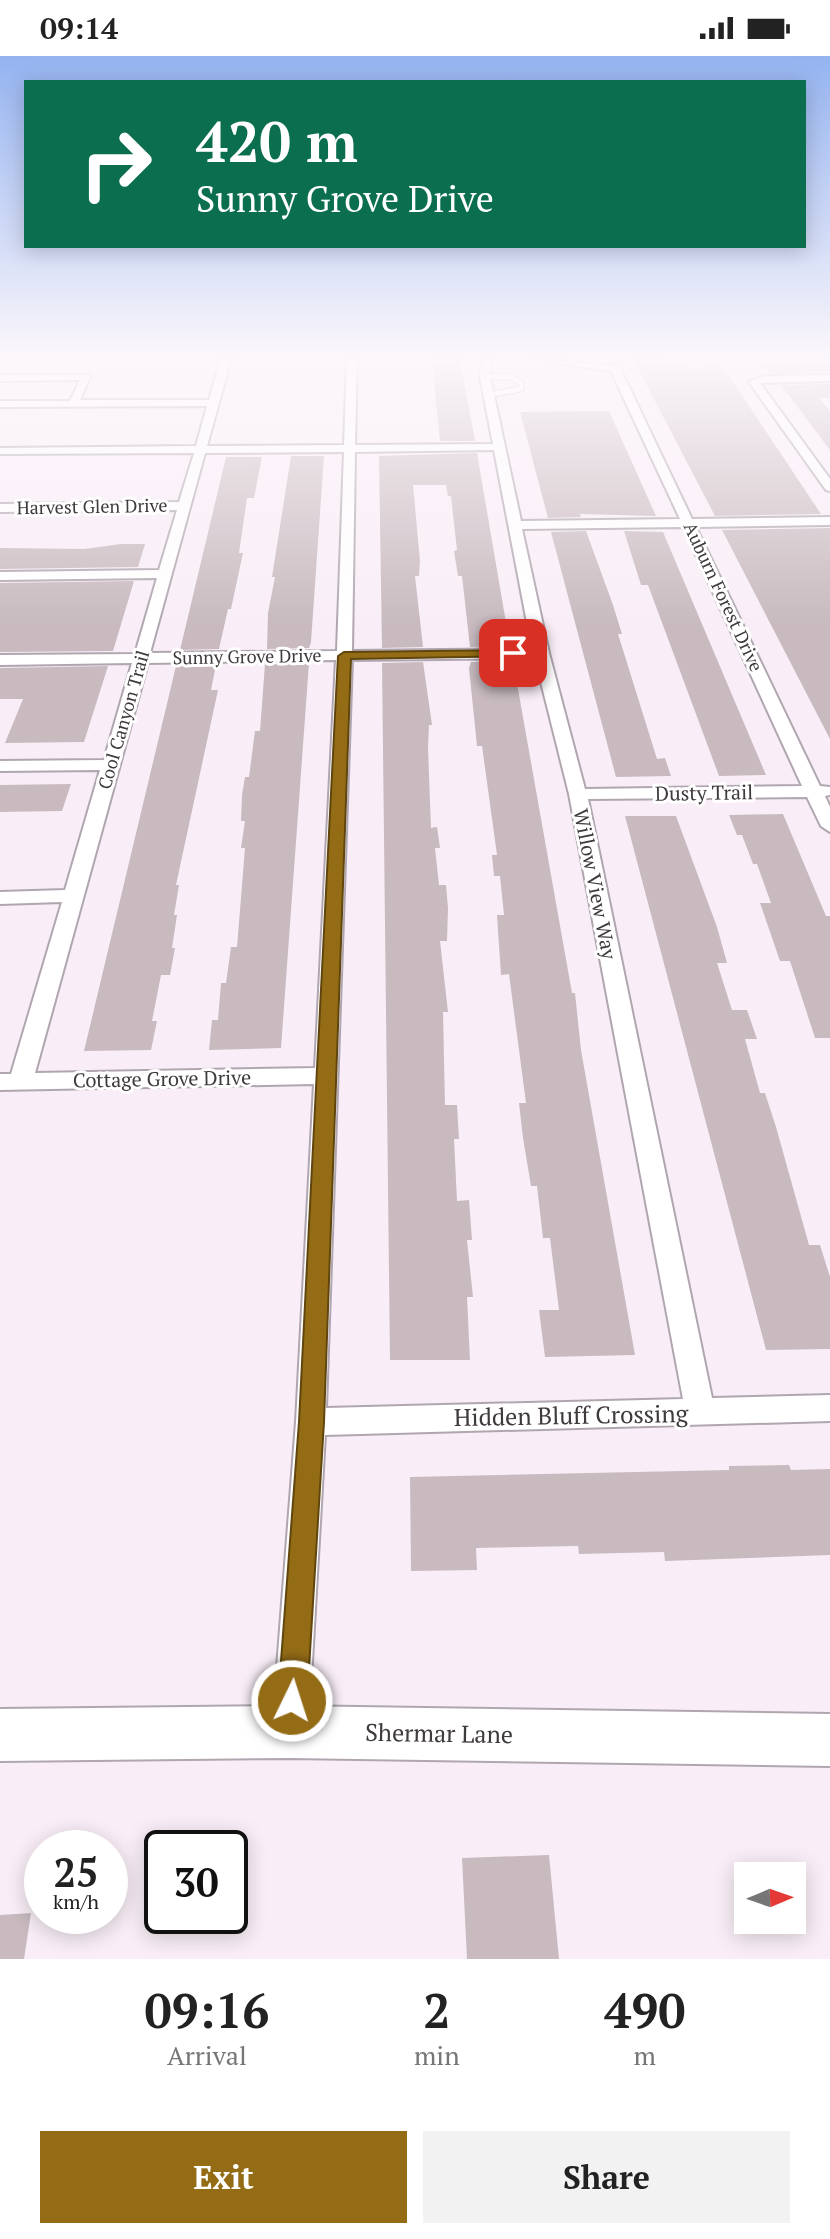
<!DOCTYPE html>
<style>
:root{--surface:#fff;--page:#f2f2f2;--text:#222;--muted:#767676;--accent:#946c16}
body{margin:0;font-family:"PT Serif",serif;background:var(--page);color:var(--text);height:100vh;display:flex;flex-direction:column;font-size:30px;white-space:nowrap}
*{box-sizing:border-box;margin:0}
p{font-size:26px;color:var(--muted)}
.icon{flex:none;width:44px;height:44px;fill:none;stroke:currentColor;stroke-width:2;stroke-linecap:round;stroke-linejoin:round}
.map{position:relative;height:1903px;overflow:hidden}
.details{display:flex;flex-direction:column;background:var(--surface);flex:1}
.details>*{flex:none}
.banner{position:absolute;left:24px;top:24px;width:782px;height:168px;border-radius:0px;box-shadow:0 4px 20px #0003;background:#0b6e4f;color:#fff;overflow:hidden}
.needle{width:52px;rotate:88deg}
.tools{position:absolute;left:734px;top:1806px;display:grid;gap:16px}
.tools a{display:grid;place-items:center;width:72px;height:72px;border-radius:0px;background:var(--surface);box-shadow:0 4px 20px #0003;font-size:40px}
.speed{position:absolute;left:24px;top:1774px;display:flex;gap:16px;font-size:40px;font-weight:700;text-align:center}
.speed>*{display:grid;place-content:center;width:104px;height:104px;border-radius:50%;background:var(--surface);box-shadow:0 4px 20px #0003;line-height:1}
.speed small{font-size:20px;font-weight:400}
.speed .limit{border:4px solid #111;border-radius:12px;background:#fff;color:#111}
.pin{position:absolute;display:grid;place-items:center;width:68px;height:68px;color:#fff;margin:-34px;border-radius:16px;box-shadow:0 4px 12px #0006}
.me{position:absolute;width:88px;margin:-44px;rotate:4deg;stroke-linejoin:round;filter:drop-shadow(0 0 6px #0008)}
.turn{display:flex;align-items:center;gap:28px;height:168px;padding:0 40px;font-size:36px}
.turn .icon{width:104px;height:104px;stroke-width:2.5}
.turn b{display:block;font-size:56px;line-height:68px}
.eta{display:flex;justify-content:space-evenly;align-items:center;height:136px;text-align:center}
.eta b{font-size:48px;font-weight:700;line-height:56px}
.action{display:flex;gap:16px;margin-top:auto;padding:16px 40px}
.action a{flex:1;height:92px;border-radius:0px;background:var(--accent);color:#fff;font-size:32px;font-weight:700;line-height:92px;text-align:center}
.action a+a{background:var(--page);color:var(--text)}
.status{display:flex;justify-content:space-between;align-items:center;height:56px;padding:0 40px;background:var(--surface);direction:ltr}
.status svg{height:22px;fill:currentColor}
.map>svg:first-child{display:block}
</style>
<div class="status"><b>09:14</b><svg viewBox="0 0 49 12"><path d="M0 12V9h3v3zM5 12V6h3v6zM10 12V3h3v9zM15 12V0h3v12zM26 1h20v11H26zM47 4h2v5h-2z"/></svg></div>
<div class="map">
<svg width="830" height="1903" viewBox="0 0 830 1903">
<rect width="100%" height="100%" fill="#f9eef7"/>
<!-- building -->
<g fill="#c8babf">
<path d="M436 303H460L475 385H440L432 308H436Z"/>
<path d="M633 303H662L691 313 721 308 821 458 715 460Z"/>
<path d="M830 307V316L770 317 762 308Z"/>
<path d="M830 328V342H819L830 355V394L781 329Z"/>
<path d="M609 355 656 460 580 458 581 461 548 462 520 356Z"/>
<path d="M477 397 510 590 470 591 462 520H458L454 495 457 494 451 440H448L446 429H413L420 505 419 520H415L423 591 382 592 379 400Z"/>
<path d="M291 400H324L311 586 309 592 267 593 268 557 275 521H272Z"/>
<path d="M226 401H262L254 442H247L239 497H243L231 553H228L219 593 180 594Z"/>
<path d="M830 472V683L722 474Z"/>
<path d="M586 475 613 549 622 578H618L657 703 665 702 671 720 616 721 551 476Z"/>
<path d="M624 475 663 476 766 719 719 720 648 529H641Z"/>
<path d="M121 488H145L138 511 0 513V492L84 493Z"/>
<path d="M134 525 113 595 0 596V527Z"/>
<path d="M513 605 572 937H575L581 994 635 1299 545 1301 539 1254H559L550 1182H543L537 1130H531L523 1082 519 1047H526L509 918 501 919 497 859H504L500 820H494L492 799H497L482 690H477L469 612 471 606Z"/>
<path d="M423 606 432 669H429L428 691 431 772 437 771 440 792H435L439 829H446L448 852 447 885H440L448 956H443L445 1049H457L459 1083H454L457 1145 469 1144 472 1184H467L473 1241H467L470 1304H390L382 607Z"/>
<path d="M309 607 281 992 209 994 212 964H218L221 927H226L231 891H237L245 792H241L245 765H241L242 739 245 721H249L255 675H260L265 608Z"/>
<path d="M216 609 211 634H218L176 829H179L174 859H177L172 892H175L170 919H161L152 965H157L151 994 84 995 176 610Z"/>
<path d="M108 610 84 686 5 687 23 643H0V612Z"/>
<path d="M71 728 62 755 0 756V729Z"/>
<path d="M783 758 826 860H830V982H815L790 905H780L760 847H771L757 808H753L742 779H737L729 759Z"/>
<path d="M625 760H676L717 871 727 907H717L732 954H747L757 983H745L760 1037H765L776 1071 809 1189H820L830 1221V1293L766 1294Z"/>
<path d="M789 1409 791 1414 830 1413V1499L665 1505 664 1496 579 1498 578 1490 476 1492 477 1514 411 1515 410 1421 729 1414V1410Z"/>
<path d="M549 1799 559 1903H467L462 1802Z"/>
<path d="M31 1857 24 1903H0V1859Z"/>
</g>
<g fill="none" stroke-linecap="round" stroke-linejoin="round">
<!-- lane casing -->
<g stroke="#b0a6af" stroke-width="7">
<path id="lane" d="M485 320 511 321 521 327V333L488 339"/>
</g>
<!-- street casing -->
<g stroke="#b0a6af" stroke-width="4">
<g id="street">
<path d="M221 303H231L207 390 344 389 347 303H357L355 389 493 388 479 316 484 303H494L489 316 521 465 680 463 611 315 530 303 619 310 692 463 830 461V469L696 471 820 730 830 731V739L825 740 830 751V776L821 770 807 741 588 743 712 1342 830 1339V1365L325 1379 308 1676 303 1689 290 1694 277 1689 272 1676 296 1366 314 1028 0 1034V1018H11L62 846 0 848V836L65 834 100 714 0 715V705L104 704 132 607 0 609V599L135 598 157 522 0 524V516L159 514 177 454 0 456V448L179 446 194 397 0 398V392L196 390 207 350 0 351V345H70L80 324 0 325V319H91L80 344H209ZM494 394 532 593 352 595 355 396ZM344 396 337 595 150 597 205 397ZM683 471 802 730 585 733 549 597 522 473ZM535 602 569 738 683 1343 326 1352 352 604ZM336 604 315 1012 35 1017 148 607Z"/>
<path d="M830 319V325L760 327 830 423V435L826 434 749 326 763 320Z"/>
</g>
</g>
<!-- secondary casing -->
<g stroke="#b0a6af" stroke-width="4">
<path id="secondary" d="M290 1650 830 1658V1710L290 1702 0 1705V1653Z"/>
</g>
<!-- lane -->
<use href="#lane" stroke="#fff" stroke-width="5"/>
<!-- street -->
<use href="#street" fill="#fff" fill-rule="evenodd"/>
<!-- secondary -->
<use href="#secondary" fill="#fff" fill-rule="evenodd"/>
</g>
<!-- sky -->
<linearGradient id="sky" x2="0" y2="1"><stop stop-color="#94b3f0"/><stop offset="0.53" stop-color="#fcf7fb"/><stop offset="1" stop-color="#fcf7fb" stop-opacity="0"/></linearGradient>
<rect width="830" height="569" fill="url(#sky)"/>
<!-- route -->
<path fill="#946c16" stroke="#60460e" stroke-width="2" d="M513 594 518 595V600L351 603 324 1366 307 1645 303 1656 292 1660 282 1656 278 1645 299 1366 338 600 344 596Z"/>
<g text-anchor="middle" stroke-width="6" stroke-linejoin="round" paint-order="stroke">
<!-- far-street labels -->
<g font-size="18" fill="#3f3a3e" stroke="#fff">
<text transform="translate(92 451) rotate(-1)" y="6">Harvest Glen Drive</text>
<text transform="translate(723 541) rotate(65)" y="6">Auburn Forest Drive</text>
<text transform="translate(247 601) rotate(-1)" y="6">Sunny Grove Drive</text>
<text transform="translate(124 664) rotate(-74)" y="6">Cool Canyon Trail</text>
</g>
<!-- street labels -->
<g font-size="20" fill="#3f3a3e" stroke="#fff">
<text transform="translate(704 737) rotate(-1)" y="7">Dusty Trail</text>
<text transform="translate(595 828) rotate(79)" y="7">Willow View Way</text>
<text transform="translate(162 1023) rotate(-1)" y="7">Cottage Grove Drive</text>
</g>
<!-- near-street labels -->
<g font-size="24" fill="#3f3a3e" stroke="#fff">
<text transform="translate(571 1360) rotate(-1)" y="8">Hidden Bluff Crossing</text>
<text transform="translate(439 1678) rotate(1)" y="8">Shermar Lane</text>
</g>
</g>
</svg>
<div class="tools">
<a><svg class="needle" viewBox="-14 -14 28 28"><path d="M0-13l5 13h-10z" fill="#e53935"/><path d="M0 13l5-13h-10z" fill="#767676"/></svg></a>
</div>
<div class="speed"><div>25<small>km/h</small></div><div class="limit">30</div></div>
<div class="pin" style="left:513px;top:597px;background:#d93025"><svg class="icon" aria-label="arrive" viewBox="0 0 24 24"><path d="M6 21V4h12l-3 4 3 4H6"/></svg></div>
<svg class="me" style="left:292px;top:1645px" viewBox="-20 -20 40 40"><circle r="17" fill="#946c16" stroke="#fff" stroke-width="3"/><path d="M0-11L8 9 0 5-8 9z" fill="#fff"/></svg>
<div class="banner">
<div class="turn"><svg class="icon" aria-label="right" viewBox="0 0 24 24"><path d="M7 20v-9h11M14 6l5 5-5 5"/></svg><div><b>420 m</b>Sunny Grove Drive</div></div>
</div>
</div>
<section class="details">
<div class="eta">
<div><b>09:16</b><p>Arrival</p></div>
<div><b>2</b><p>min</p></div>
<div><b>490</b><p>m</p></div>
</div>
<div class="action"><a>Exit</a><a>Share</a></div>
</section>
